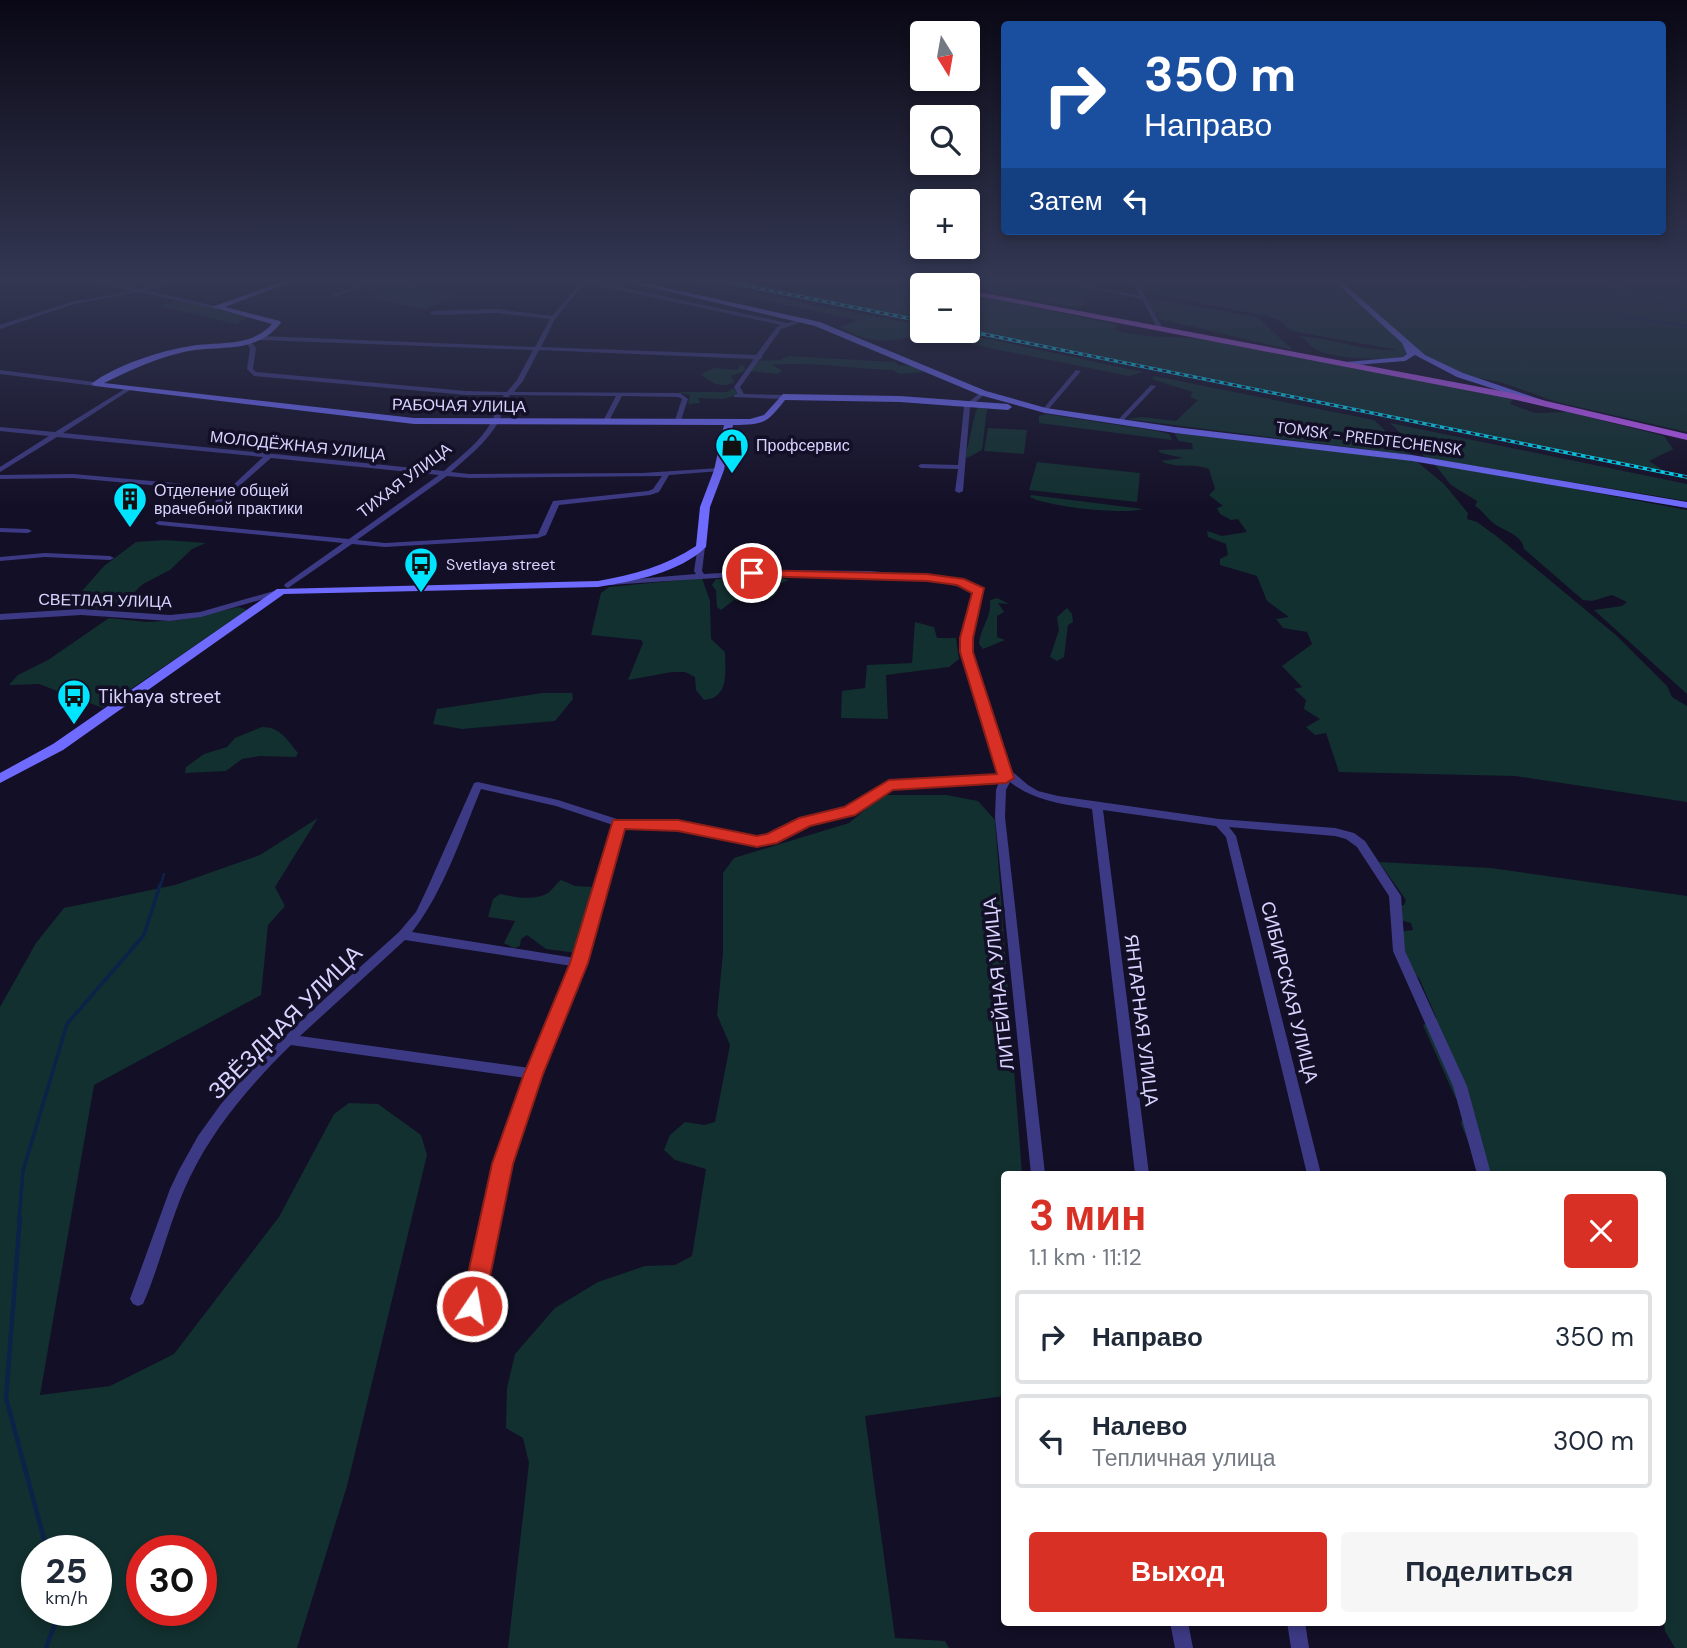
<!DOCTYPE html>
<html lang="ru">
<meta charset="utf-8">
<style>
:root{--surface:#fff;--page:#f6f6f7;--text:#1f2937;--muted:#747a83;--line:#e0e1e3;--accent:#d93025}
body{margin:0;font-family:"DM Sans",sans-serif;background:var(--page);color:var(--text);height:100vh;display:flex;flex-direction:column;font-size:26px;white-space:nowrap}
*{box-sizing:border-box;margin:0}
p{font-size:23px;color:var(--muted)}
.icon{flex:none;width:38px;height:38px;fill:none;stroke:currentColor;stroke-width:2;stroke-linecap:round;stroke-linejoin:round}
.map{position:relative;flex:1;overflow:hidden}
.side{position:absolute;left:1001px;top:1171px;width:665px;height:455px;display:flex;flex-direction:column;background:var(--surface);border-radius:7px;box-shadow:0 4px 10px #0003}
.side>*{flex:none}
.hud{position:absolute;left:1001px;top:21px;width:665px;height:214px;border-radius:7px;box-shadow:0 4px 10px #0003;background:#1a4fa0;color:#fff;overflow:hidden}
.needle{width:46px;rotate:169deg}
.controls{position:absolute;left:910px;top:21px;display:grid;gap:14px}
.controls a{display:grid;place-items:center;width:70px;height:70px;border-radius:7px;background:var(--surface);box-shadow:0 4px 10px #0003;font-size:35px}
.speed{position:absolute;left:21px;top:1535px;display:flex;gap:14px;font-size:35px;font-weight:700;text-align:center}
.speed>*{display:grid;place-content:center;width:91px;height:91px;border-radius:50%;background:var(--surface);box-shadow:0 4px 10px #0003;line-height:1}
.speed small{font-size:18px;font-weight:400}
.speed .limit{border:10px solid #d22;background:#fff;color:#111}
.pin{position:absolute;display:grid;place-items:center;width:60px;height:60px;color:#fff;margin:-30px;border:4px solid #fff;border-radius:50%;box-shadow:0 2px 7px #0007}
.me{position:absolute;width:77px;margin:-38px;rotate:12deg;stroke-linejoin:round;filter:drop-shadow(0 0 5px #0008)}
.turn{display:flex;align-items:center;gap:24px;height:147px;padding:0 28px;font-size:32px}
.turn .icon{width:91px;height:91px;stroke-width:2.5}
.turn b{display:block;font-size:49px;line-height:60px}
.then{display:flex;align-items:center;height:66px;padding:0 28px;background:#0003;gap:14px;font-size:26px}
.round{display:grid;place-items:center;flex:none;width:74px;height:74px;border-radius:7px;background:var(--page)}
.summary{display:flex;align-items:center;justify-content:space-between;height:119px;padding:0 28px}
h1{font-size:42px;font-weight:700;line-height:52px;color:var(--accent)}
.cta{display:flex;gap:14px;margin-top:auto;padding:14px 28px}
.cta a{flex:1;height:80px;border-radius:7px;background:var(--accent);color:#fff;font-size:28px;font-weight:700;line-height:80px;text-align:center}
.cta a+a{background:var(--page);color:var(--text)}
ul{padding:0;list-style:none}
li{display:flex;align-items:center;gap:21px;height:94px;margin:0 14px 10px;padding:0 14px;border:4px solid var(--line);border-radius:7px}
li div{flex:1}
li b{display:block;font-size:26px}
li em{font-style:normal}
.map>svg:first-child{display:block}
</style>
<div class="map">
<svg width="1687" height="1648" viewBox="0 0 1687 1648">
<rect width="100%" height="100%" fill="#130f26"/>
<!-- green -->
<g fill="#12302f" fill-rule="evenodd">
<path d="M393 279 407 281 402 284 457 295 425 309 367 298 379 292 366 289Z"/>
<path d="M662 279H696L812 305 922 325V331H951L1143 372 1129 376 920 334C891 343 868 344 840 327L857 320Z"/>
<path d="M718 279H886L922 286V320Z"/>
<path d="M988 279H1034L1093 288 1094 291 1082 299 1085 304 1082 307 1069 306 977 288 981 285 1002 288Z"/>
<path d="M1142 279H1687V432L1557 402 1500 382 1468 376 1431 358 1406 352 1408 354C1391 363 1337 358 1319 351 1307 346 1310 341 1298 336 1333 338 1363 352 1398 350L1292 331 1278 320 1267 316 1147 293Z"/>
<path d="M968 294 1119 325 1114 330C1150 340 1173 335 1209 340L1514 398 1510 404 1535 413 1568 412 1664 436 1673 449 1649 461 1664 471 968 329Z"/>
<path d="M1154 299 1257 317 1293 350 1159 319 1148 301Z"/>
<path d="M177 300 250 316 236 324 159 306Z"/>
<path d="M788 356 895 362 898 365 912 366 924 372 899 374 893 370C856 369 807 361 772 365L782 370 778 374 749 371 756 361 780 360Z"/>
<path d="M740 365H744L745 371 731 376 735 382C721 389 711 383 701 374L714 368 738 370Z"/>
<path d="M1154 376 1374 420 1411 455 1127 419 1141 417 1176 421 1198 400 1190 397 1193 392 1151 379Z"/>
<path d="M733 388 740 394 723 399 698 398 700 403 688 404 690 395 678 392H727Z"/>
<path d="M978 407 987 409 982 450 967 458 965 454C971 441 973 414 978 407Z"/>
<path d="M1046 414 1157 431 1169 434 1172 440 1039 423V416Z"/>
<path d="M1390 423 1687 484V501L1426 458Z"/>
<path d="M988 428 1027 430 1024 454 984 451Z"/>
<path d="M1174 433 1415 460 1444 484 1468 513 1467 519 1477 522 1499 538 1617 636 1667 686 1672 697 1687 706V802L1515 776 1339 772 1326 733 1315 735 1306 727 1320 719 1304 709 1306 700 1294 689 1302 687 1282 666 1312 644 1307 632 1283 628 1276 619 1289 617 1267 601 1257 576 1220 565V559L1228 555 1226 544 1208 537 1207 531 1222 536 1247 532 1238 519 1231 520 1220 514 1217 508 1223 506 1209 495 1215 489 1209 469C1194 463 1176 469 1161 461L1183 458 1161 453 1158 450 1193 449 1192 443 1179 441Z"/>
<path d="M1037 462 1140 473 1137 502 1029 490Z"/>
<path d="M1442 464 1687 510V694L1594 610 1622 606 1627 602 1612 595 1592 601 1583 600 1524 549C1522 533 1501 531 1491 521 1485 516 1483 511 1475 506L1477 501 1451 485 1435 465Z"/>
<path d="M1031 495 1143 509C1123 515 1049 507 1030 497Z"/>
<path d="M165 540 206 543 192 549 170 570 143 584 121 605 108 609 68 608 84 593 82 591 104 566 136 542Z"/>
<path d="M702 578 710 601 711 639 725 652C725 671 730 698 704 700L696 690 695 677 685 672H672L628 680 643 643 641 640 591 635 601 593 609 587Z"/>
<path d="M716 579 782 578 789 580 771 587 770 589 778 591C768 605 749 603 734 600L721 610 717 607 716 590 712 585Z"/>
<path d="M997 598 1009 604 998 603 1004 612 997 616V637L1005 640 983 649 979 644C981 626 992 617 990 600Z"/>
<path d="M239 607 247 610 103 708 39 684 9 685 18 675 48 660 109 618 147 622 181 620Z"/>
<path d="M1067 608 1072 614 1073 622 1068 625 1064 657 1057 661 1050 657 1059 630 1057 617Z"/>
<path d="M915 622 934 627 937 638H956L959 659 949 667 886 675 888 719 841 718 842 691 865 688 867 665 912 663Z"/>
<path d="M542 693H572L573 699 555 721 462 729 433 724 437 709Z"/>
<path d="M262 727C281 727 287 740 298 753L296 757 260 756 242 759 226 771 185 773 186 767 204 754 227 747 235 738Z"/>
<path d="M883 795H946L978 801 995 820 1022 1174H1004V1396L865 1416 895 1638 945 1641 949 1648H508L529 1463 523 1438 506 1428 507 1388 515 1354 555 1308 598 1282 645 1266 675 1265 692 1256 706 1169 675 1160 664 1150 670 1135 685 1122 704 1125 715 1122 730 1045 717 1015 723 953V873L734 858 849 823Z"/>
<path d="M318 818 275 887 285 906 268 925 261 995 94 1085 40 1395 110 1386 174 1354 279 1217 334 1114 349 1103 378 1104 421 1135 427 1155 347 1486 297 1648H0V1007L36 943 64 908 175 885 260 855ZM37 1550H96V1610H37ZM142 1550H201V1610H142Z"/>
<path d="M1379 862 1491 868 1687 896V1648H1675L1665 1631 1662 1606V1174H1484L1480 1171 1461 1124 1464 1107 1455 1097 1423 1025 1436 1017 1419 978 1408 971 1397 932 1413 930 1411 923 1400 920 1389 909 1404 905 1406 900Z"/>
<path d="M561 880 575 886 596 887 577 953 546 949 527 935 521 939 520 946 514 948 504 943 515 921 488 917 493 899 500 894C514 897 534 901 548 893 552 890 556 884 561 880Z"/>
</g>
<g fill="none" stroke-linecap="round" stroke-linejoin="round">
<!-- stream-far3 -->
<g stroke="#0c2248" stroke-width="2">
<path d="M1591 279 1687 311"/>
<path d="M1605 313 1609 316"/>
<path d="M1624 320 1632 318 1687 326"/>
</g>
<!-- stream-far2 -->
<path stroke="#0c2248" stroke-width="2.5" d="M160 887 164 874"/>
<!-- stream-far1 -->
<path stroke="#0c2248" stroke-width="3.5" d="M19 1219 23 1171 67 1024 144 935 160 885"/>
<!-- stream -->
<g stroke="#0c2248" stroke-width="4.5">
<path d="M20 1217 6 1398 47 1550"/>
<path d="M46 1648 60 1610"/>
</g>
<!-- street -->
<g fill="#3d3a85" fill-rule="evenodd">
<path d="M82 279H90L139 289 172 279H178V280L145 290 219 307 216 309 139 292 74 304 0 329V325L71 302 133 291Z"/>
<path d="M375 279H381L337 296 332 295Z"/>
<path d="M584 279 787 323 805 319V321L781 329 762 356V358L760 359 740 387 744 394 783 395 786 397 783 399 734 397V395L738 394 734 387 754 359 539 350 523 381 514 392 680 393 688 399 680 423 677 425 674 423 682 399 678 397 622 396 609 421 606 423 603 421 616 396 510 395C500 407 505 409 499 421 488 441 468 457 451 472L469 474 642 473 719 468 723 470 721 471 669 475 659 492 650 495 559 505 546 535 538 538 385 547 352 544 288 588 284 586 285 584 343 543 159 525 155 523 159 521 349 539 439 475 271 458 210 512H207V508L226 492 73 478 0 479V475L73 474 230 488 263 457 57 437 0 472V467L49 436 0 431V427L55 432 128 387 130 388V390L63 433 444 471C461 456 481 441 492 421 497 411 495 405 504 395H466L254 376 247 369 250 348 245 342 250 341 256 348 253 369 256 372 466 391 507 392 517 380 533 350 260 340 257 338 260 336 535 347 550 319 497 313 433 315 430 313 433 311 497 309 552 316ZM585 283 781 325 777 327 756 355 541 347 555 319ZM447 476 469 478 662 476 653 489 648 491 553 501 538 534 385 543 357 540Z"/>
<path d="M1050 279H1058L1140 296 1131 279H1136L1163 329 1158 330 1142 299Z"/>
<path d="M0 370 95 382 98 384 95 386 0 374Z"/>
<path d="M1076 370 1081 371 1047 411H1043V409Z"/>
<path d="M1151 385 1156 386 1120 424H1116V422Z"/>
<path d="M981 392 986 393 970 407 963 491 959 493 955 491 958 469 921 468 918 466 921 464 958 465 964 406Z"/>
<path d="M0 528 28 529 32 531 28 533 0 532Z"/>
<path d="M698 545H701L705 547 702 571 704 574 771 570 870 571 937 577 966 583 982 589 983 591 971 638V652L1008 768 1028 785 1038 791 1058 796 1219 819 1335 828 1354 833 1365 841 1401 896 1405 951 1467 1086 1491 1174H1477L1453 1086 1393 951 1389 896 1357 847 1346 839 1335 836 1229 827 1236 836 1321 1174H1307L1226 837 1216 826 1103 810 1149 1174H1135L1092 809C1062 804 1034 801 1010 782L1006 790 1005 817 1045 1174H1031L995 817 996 790 999 782 891 788 853 813 808 825 775 842 756 845 678 830 623 827 585 963 540 1074 510 1164 477 1311 472 1313 467 1311 464 1306 496 1164 526 1078 291 1045C252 1083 214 1127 190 1177 170 1218 161 1263 143 1304L138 1306 133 1304 130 1299 170 1189 179 1170 198 1136 221 1104 248 1073 309 1013 399 932 416 912 427 889 474 783 478 782 558 800 620 820 678 822 756 837 769 836 801 820 846 808 889 782 1000 775 963 652V638L975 592C945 580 912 579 880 577 790 571 700 579 611 585L607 583 611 581 696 574 694 571ZM481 789 556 806 613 825 575 958 412 932C443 893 462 835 481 789ZM405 940 572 966 530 1068 300 1036Z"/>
<path d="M45 553 110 556 114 558 110 560 45 557 0 561V557Z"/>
<path d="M281 589H284V593L201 617 170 621 81 615 0 620V614L81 609 170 615 200 612Z"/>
<path d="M1170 1622H1188L1193 1648H1175Z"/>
<path d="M1287 1622H1305L1309 1648H1291Z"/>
</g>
<!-- secondary -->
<g fill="#6f6bff" fill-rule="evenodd">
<path d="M291 279H299L225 307 280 321 281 323C253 357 217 343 180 353 154 359 129 371 104 383L414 418 750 419 764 415 783 394 900 396 1008 404 1012 407 1008 410 900 402 785 400C767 423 764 425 733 425L724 470 710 507 706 547C679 573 634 581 598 587L284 594 63 750 0 783V773L53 744 277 589 598 581C633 575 666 566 696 546L700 507 714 470 724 425 414 424 95 386 91 384C114 366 162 350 191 346 220 341 250 348 272 324L212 307Z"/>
<path d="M616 279H626L820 322 986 391 1046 408 1175 427 1412 455 1687 502V508L1412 461 1175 433 1045 413 980 395 815 326Z"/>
<path d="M1332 279H1338L1425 355 1463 373 1545 401 1538 403 1457 377 1415 355 1405 361 1343 366 1342 364 1346 362 1403 357 1407 354 1402 343Z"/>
</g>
<!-- primary -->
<g fill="#c25bff" fill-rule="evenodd">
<path d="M891 279H906L935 285 922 286Z"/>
<path d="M968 290 1512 393 1687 434V440L1512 399 968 294Z"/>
</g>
<!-- rail casing -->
<g stroke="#00e5ff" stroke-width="3.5">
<g id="rail">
<path d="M712 279 922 321"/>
<path d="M968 331 1687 477"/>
</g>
</g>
<!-- rail -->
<use href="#rail" stroke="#130f26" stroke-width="2" stroke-dasharray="4.5" stroke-linecap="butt"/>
</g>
<!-- sky -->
<linearGradient id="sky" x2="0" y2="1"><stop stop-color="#0a0815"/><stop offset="0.55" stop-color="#333752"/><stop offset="1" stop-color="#333752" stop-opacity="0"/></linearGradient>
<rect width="1687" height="509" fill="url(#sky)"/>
<!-- route -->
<path fill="#d93025" stroke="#8d1f18" stroke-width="2" d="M748 570 927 574 964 579 984 588 973 638V652L1014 778 1006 783 893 790 855 815 810 826 777 843 757 847 678 831 625 829 588 963 543 1074 513 1164 484 1306 480 1313 472 1317 464 1313 461 1306 492 1164 524 1074 570 963 613 820H678L757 836 767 834 799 818 844 807 889 780 997 774 960 652V638L972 593 957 585 927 581 752 576 746 573Z"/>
<!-- icons -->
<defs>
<g id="shop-pin" transform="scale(1.75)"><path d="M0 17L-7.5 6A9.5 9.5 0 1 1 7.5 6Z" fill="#00e5ff" stroke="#130f26"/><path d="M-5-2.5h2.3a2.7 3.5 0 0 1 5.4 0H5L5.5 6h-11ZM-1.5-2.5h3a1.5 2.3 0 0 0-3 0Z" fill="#111"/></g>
<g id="building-pin" transform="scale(1.75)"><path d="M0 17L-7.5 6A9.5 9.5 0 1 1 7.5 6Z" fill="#00e5ff" stroke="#130f26"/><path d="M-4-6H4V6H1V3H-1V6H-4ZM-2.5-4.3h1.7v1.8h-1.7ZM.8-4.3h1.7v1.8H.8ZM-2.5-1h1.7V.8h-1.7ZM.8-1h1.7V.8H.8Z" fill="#111"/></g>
<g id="bus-pin" transform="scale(1.75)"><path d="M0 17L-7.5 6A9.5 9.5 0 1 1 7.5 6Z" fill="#00e5ff" stroke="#130f26"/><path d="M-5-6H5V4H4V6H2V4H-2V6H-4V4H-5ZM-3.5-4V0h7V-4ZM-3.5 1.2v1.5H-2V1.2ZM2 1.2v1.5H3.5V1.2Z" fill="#111"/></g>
</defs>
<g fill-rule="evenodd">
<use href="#shop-pin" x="732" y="445"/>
<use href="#building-pin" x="130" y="499"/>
<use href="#bus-pin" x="421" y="564"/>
<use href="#bus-pin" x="74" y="696"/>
</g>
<g text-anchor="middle" stroke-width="7" stroke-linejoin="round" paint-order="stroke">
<!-- far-street labels -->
<g font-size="16" fill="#d9d4ff" stroke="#130f26">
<text transform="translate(459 405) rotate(1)" y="6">РАБОЧАЯ УЛИЦА</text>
<text transform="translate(1369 438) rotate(7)" y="6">TOMSK - PREDTECHENSK</text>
<text transform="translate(298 445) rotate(6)" y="6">МОЛОДЁЖНАЯ УЛИЦА</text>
<text transform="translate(404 480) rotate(-37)" y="6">ТИХАЯ УЛИЦА</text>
<text transform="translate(105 600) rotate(1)" y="6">СВЕТЛАЯ УЛИЦА</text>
</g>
<!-- far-poi labels -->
<g font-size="16" fill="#d9d4ff" stroke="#130f26" text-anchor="start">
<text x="756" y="451">Профсервис</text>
<text x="154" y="496">Отделение общей<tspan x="154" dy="18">врачебной практики</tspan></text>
<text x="446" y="570">Svetlaya street</text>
</g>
<!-- poi labels -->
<g font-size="19" fill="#d9d4ff" stroke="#130f26" text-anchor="start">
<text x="98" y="703">Tikhaya street</text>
</g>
<!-- street labels -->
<g font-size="19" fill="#d9d4ff" stroke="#130f26">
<text transform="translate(998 984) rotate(-96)" y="7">ЛИТЕЙНАЯ УЛИЦА</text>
<text transform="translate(1290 992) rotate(76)" y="7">СИБИРСКАЯ УЛИЦА</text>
<text transform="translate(1142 1020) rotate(83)" y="7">ЯНТАРНАЯ УЛИЦА</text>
</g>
<!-- near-street labels -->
<g font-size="23" fill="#d9d4ff" stroke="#130f26">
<text transform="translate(285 1022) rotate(-45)" y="8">ЗВЁЗДНАЯ УЛИЦА</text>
</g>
</g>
</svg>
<div class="controls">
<a><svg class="needle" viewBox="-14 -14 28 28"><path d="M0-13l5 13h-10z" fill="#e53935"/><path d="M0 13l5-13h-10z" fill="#747a83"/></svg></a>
<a><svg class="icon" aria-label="search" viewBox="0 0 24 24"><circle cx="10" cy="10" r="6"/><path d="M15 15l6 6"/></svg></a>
<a>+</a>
<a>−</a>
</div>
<div class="speed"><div>25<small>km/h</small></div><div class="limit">30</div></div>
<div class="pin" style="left:752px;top:573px;background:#d93025"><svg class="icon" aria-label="arrive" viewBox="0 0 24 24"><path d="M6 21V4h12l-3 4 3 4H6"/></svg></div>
<svg class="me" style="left:472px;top:1306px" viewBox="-20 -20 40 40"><circle r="17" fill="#d93025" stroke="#fff" stroke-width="3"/><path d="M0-11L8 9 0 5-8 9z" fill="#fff"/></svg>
<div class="hud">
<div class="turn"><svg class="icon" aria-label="right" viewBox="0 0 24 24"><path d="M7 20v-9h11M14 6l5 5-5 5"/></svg><div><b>350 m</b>Направо</div></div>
<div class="then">Затем<svg class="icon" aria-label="left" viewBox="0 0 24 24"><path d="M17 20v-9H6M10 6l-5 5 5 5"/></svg></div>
</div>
<section class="side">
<div class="summary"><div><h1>3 мин</h1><p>1.1 km · 11:12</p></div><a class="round" style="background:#d93025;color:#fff"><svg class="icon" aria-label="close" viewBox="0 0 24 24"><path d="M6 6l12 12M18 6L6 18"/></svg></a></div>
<ul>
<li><svg class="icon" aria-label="right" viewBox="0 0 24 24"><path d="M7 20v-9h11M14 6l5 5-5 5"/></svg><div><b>Направо</b></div><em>350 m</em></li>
<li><svg class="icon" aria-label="left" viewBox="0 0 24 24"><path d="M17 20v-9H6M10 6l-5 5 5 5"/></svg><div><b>Налево</b><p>Тепличная улица</p></div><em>300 m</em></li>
</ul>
<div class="cta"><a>Выход</a><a>Поделиться</a></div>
</section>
</div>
